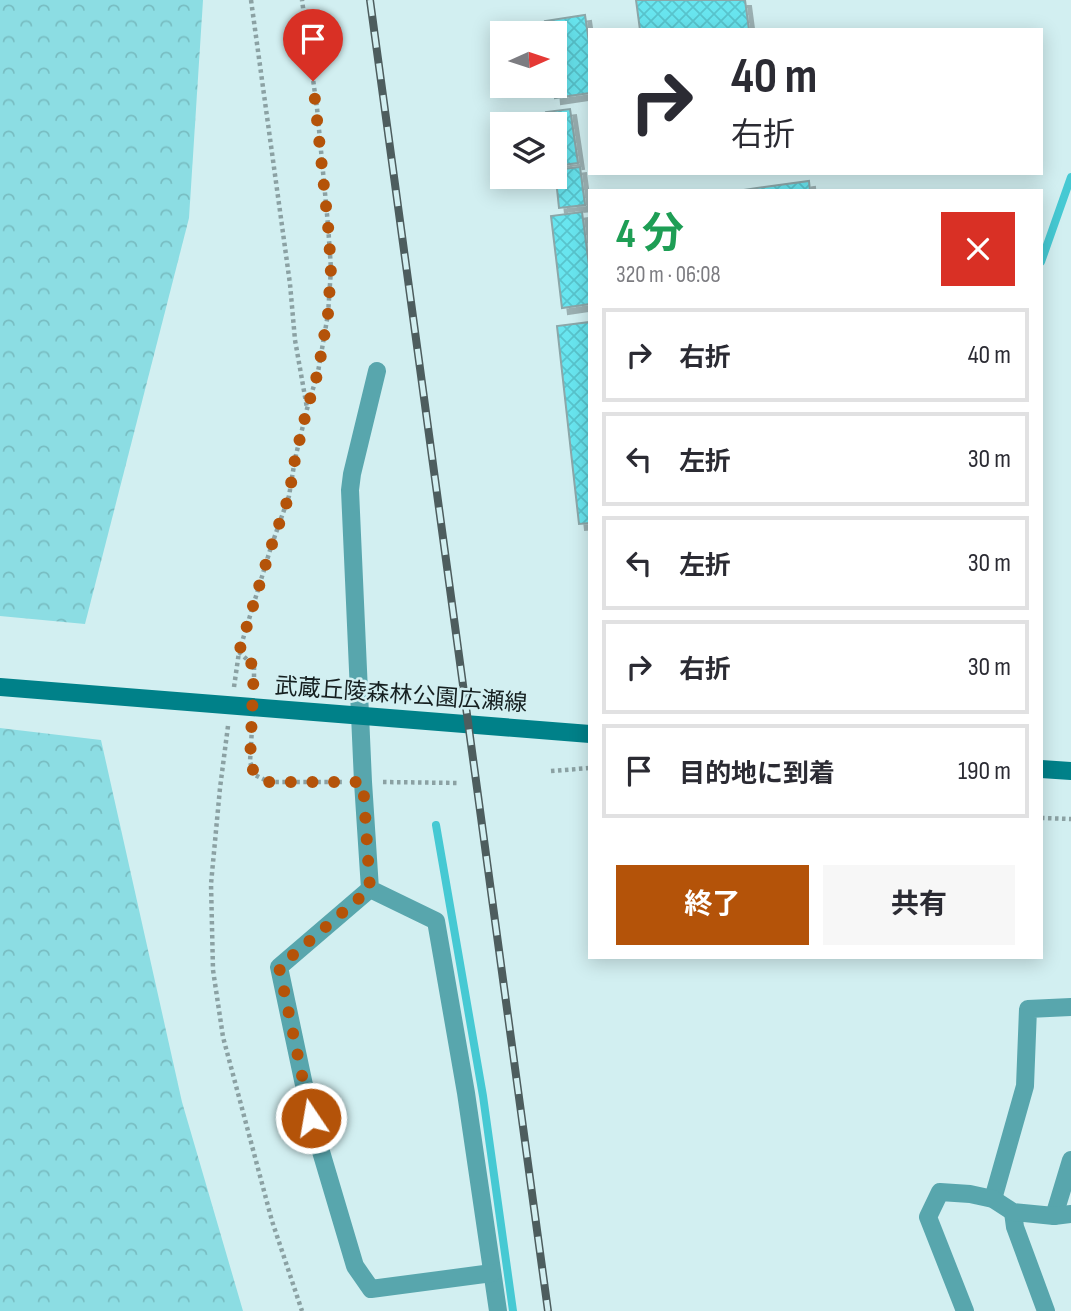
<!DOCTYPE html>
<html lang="ja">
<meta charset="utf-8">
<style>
:root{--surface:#fff;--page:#f7f7f7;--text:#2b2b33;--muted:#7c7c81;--line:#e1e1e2;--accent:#b45309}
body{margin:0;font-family:"Sofia Sans Condensed","Noto Sans JP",sans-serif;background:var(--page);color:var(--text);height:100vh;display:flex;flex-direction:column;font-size:26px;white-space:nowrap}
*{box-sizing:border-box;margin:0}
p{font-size:23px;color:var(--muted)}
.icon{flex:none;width:38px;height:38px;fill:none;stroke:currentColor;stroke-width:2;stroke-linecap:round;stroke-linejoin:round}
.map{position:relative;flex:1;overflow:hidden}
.sheet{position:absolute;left:588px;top:189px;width:455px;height:770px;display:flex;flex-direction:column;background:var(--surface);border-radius:0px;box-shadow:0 4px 18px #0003}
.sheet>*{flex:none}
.guide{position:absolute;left:588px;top:28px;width:455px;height:147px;border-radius:0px;box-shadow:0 4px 18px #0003;background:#fff;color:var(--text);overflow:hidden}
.needle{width:46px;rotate:87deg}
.buttons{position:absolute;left:490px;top:21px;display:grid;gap:14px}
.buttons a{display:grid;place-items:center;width:77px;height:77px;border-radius:0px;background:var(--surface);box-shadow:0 4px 18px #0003;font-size:35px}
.pin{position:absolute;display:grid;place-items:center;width:60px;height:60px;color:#fff;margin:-72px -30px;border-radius:50% 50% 50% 0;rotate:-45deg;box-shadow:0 0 7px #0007}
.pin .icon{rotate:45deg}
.me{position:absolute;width:77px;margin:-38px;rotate:348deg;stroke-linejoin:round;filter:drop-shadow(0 0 5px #0008)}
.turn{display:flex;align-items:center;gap:24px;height:147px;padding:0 28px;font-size:32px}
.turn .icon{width:91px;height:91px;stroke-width:2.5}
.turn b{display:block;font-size:49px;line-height:60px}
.round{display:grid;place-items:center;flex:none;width:74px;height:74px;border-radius:0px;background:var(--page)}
.summary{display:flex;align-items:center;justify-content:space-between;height:119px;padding:0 28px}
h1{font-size:42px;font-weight:700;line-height:52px;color:#1e9e55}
.button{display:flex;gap:14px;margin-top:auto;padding:14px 28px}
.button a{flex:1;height:80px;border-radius:0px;background:var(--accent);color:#fff;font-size:28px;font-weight:700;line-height:80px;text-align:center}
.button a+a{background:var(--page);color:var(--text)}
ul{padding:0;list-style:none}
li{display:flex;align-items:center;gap:21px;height:94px;margin:0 14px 10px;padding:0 14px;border:4px solid var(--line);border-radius:0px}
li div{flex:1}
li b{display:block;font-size:26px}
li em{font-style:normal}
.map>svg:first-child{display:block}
</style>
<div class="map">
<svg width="1071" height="1311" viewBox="0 0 1071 1311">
<defs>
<pattern id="forest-crowns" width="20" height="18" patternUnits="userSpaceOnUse" patternTransform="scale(1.75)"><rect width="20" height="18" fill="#8cdde3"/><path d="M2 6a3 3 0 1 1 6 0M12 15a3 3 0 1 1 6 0" fill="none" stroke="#78bdc2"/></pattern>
<pattern id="building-cross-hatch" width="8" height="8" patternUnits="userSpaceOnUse" patternTransform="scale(1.75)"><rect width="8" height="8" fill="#67e5ef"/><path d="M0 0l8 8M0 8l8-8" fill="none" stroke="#59c4cd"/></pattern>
<filter id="shadow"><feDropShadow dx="6" dy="6" stdDeviation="0" flood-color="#0004"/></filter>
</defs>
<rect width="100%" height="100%" fill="#d2eff1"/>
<!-- forest -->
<g fill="url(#forest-crowns)">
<path d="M0 0H203L189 218 85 624 0 616Z"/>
<path d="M0 728 101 740 182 1102 243 1311H0Z"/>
</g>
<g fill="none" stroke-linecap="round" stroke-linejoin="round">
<!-- stream -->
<g stroke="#46c9d3" stroke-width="8">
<path d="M1041 262 1071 177"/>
<path d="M436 825 483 1096 513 1311"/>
</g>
</g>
<!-- building -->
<g fill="url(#building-cross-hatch)" stroke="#8ca7a9" stroke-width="2" filter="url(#shadow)">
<path d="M636 0H745L749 30H640Z"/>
<path d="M585 15 590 49V93L555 98 554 86 555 33H547L545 21Z"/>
<path d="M570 109 578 163 555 166V124H547L546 112Z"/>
<path d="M580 167 585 205 559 208 555 170Z"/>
<path d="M809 181 810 191H737L757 188Z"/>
<path d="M582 212 590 273V304L562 308 551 216Z"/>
<path d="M590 322V523L579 524 557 326Z"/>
</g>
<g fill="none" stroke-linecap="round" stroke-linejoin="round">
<!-- path -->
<g stroke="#8ba1a3" stroke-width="4.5" stroke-dasharray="3.5 3.5" stroke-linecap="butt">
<path d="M251 0 290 284 295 340 307 408"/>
<path d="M239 652 254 666V687"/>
<path d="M234 687 239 652 271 547 289 496 295 459 307 409 318 372 328 314 331 269 328 225 317 108 302 0"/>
<path d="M228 726 220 788 211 884 213 970 223 1037 272 1221 302 1311"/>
<path d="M252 728 250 762 255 775 269 782H343"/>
<path d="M551 771 590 768"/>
<path d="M383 782 459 783"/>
<path d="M1041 818 1071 819"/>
</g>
<!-- minor -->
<g stroke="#58a6ad" stroke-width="18">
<path d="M377 371 352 474 350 490 363 782 370 889 436 921 466 1093 498 1311"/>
<path d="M370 889 279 967 311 1118 355 1266 371 1289 492 1273"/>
<path d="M993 1199 1025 1086 1028 1009 1071 1007"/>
<path d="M1013 1212 1015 1227 1046 1311"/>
<path d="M1054 1216 1071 1160"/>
<path d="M965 1311 928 1217 940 1192 970 1194 993 1199 1013 1212 1054 1216 1071 1214"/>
</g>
<!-- secondary -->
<g stroke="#008189" stroke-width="18">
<path d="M0 687 590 734"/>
<path d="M1041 769 1071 771"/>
</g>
<!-- rail casing -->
<g stroke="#4d5d5e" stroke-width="8">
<path id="rail" d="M370 0 548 1311"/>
</g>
<!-- rail -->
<use href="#rail" stroke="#d2eff1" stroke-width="5" stroke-dasharray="16" stroke-linecap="butt"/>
</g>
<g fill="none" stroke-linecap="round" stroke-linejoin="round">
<!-- route -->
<path stroke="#b45309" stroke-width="12" stroke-dasharray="0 21.6" d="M311 1118 279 967 370 889 363 782H269L255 775 250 762 254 666 239 652 271 547 289 496 295 459 307 409 318 372 328 314 331 268 328 225 313 81"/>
</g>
<g text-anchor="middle" stroke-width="5" stroke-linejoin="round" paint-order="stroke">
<!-- street labels -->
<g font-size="23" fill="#162021" stroke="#d2eff1">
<text transform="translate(401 694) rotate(4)" y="8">武蔵丘陵森林公園広瀬線</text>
</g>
</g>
</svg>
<div class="buttons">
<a><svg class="needle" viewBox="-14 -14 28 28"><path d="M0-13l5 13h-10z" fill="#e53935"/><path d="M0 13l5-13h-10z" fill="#7c7c81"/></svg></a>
<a><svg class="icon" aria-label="layers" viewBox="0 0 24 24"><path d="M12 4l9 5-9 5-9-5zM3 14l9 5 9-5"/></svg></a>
</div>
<div class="pin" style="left:313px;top:81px;background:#d93025"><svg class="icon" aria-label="arrive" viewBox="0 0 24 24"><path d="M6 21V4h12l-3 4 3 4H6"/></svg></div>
<svg class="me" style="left:311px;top:1118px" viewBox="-20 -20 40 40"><circle r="17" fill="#b45309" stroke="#fff" stroke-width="3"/><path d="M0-11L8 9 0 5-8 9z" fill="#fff"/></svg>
<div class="guide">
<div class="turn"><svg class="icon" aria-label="right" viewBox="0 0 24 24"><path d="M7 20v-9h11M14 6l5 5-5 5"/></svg><div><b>40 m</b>右折</div></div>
</div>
<section class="sheet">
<div class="summary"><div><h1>4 分</h1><p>320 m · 06:08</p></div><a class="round" style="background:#d93025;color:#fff"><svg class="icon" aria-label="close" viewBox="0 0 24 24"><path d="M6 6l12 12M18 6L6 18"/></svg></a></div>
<ul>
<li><svg class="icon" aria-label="right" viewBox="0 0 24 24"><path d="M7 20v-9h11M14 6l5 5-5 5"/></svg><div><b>右折</b></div><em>40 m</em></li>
<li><svg class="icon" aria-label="left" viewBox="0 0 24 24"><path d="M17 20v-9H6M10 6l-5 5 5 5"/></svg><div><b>左折</b></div><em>30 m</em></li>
<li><svg class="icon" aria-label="left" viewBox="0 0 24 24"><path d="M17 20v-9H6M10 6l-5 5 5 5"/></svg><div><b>左折</b></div><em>30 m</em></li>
<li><svg class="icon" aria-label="right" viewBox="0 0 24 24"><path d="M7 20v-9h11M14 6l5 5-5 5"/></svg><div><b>右折</b></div><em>30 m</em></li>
<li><svg class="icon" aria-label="arrive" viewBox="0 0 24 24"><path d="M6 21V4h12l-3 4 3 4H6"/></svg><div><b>目的地に到着</b></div><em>190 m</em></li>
</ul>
<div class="button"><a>終了</a><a>共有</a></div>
</section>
</div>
